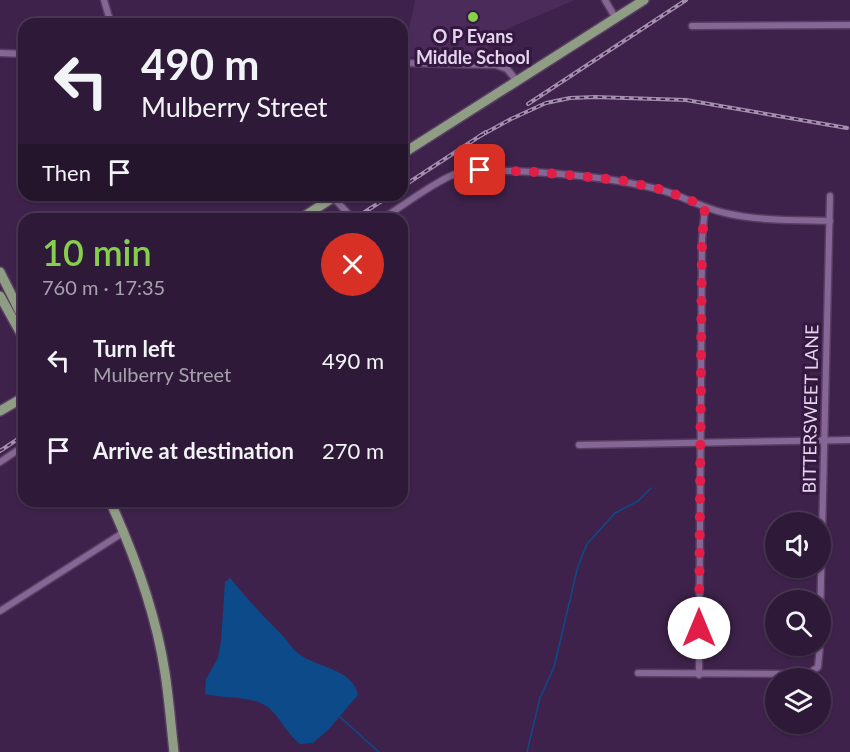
<!DOCTYPE html>
<meta charset="utf-8">
<style>
:root{--surface:#2e1a38;--page:#3a2743;--text:#f1f3f6;--muted:#a7a1ae;--line:#493853;--accent:#85cf4c}
body{margin:0;font-family:Lato,sans-serif;background:var(--page);color:var(--text);height:100vh;display:flex;flex-direction:column;font-size:22px;white-space:nowrap}
*{box-sizing:border-box;margin:0}
p{font-size:20px;color:var(--muted)}
.icon{flex:none;width:33px;height:33px;fill:none;stroke:currentColor;stroke-width:2;stroke-linecap:round;stroke-linejoin:round}
.map{position:relative;flex:1;overflow:hidden}
.side{position:absolute;left:18px;top:213px;width:390px;height:294px;display:flex;flex-direction:column;background:var(--surface);border-radius:18px;box-shadow:0 2px 4px #0004,0 0 0 2px var(--line)}
.side>*{flex:none}
.banner{position:absolute;left:18px;top:18px;width:390px;height:183px;border-radius:18px;box-shadow:0 2px 4px #0004,0 0 0 2px var(--line);background:#2e1a38;color:var(--text);overflow:hidden}
.buttons{position:absolute;left:765px;top:512px;display:grid;gap:12px}
.buttons a{display:grid;place-items:center;width:66px;height:66px;border-radius:50%;background:var(--surface);box-shadow:0 2px 4px #0004,0 0 0 2px var(--line);font-size:30px}
.pin{position:absolute;display:grid;place-items:center;width:51px;height:51px;color:#fff;margin:-26px;border-radius:12px;box-shadow:0 3px 9px #0006}
.me{position:absolute;width:66px;margin:-33px;rotate:0deg;stroke-linejoin:round;filter:drop-shadow(0 0 4px #0008)}
.turn{display:flex;align-items:center;gap:21px;height:126px;padding:0 24px;font-size:27px}
.turn .icon{width:78px;height:78px;stroke-width:2.5}
.turn b{display:block;font-size:42px;line-height:51px}
.then{display:flex;align-items:center;height:57px;padding:0 24px;background:#0003;gap:12px;font-size:22px}
.round{display:grid;place-items:center;flex:none;width:63px;height:63px;border-radius:32px;background:var(--page)}
.head{display:flex;align-items:center;justify-content:space-between;height:102px;padding:0 24px}
h1{font-size:36px;font-weight:600;line-height:45px;color:var(--accent)}
ul{padding:0;list-style:none}
li{display:flex;align-items:center;gap:18px;height:90px;padding:0 24px}
li div{flex:1}
li b{display:block;font-size:22px}
li em{font-style:normal}
.map>svg:first-child{display:block}
</style>
<div class="map">
<svg width="850" height="752" viewBox="0 0 850 752">
<rect width="100%" height="100%" fill="#3e224b"/>
<!-- built -->
<path fill="#4b2b5a" d="M415 0H575L495 34 483 58 403 57Z"/>
<!-- water -->
<path fill="#0c4a8a" d="M230 578C247 599 265 618 284 637 289 643 293 650 299 654 318 668 353 669 358 695L328 730 313 743 300 744C287 734 281 719 269 708 253 695 224 699 205 694L206 679 218 658 221 641 225 582Z"/>
<g fill="none" stroke-linecap="round" stroke-linejoin="round">
<!-- stream -->
<g stroke="#0c4a8a" stroke-width="1.5">
<path d="M340 717 379 752"/>
<path d="M527 752 540 698 554 667 578 566 587 544 615 513 638 501 651 488"/>
</g>
<!-- minor casing -->
<g stroke="#573e61" stroke-width="9">
<g id="minor">
<path d="M104 0 111 24"/>
<path d="M605 0 615 17"/>
<path d="M692 26 850 25"/>
<path d="M0 53 24 54"/>
<path d="M402 63 496 65 507 69 517 81"/>
<path d="M331 195 353 219"/>
<path d="M382 219C401 207 441 177 461 172 477 168 495 171 511 171 561 173 612 177 661 190 683 196 702 208 725 213 759 221 795 220 830 221"/>
<path d="M579 445 850 440"/>
<path d="M0 462 24 446"/>
<path d="M0 611 124 532"/>
<path d="M820 623 830 196"/>
<path d="M638 673 808 674 818 667 820 645"/>
<path d="M699 675 702 240 705 207"/>
</g>
</g>
<!-- primary casing -->
<g stroke="#573e61" stroke-width="12">
<g id="primary">
<path d="M402 154 644 0"/>
<path d="M300 219 337 195"/>
<path d="M0 272 24 320"/>
<path d="M0 296 24 339"/>
<path d="M0 411 24 397"/>
<path d="M110 501C135 556 156 613 165 673 169 699 171 726 174 752"/>
</g>
</g>
<!-- minor -->
<use href="#minor" stroke="#856694" stroke-width="6"/>
<!-- primary -->
<use href="#primary" stroke="#8f9d84" stroke-width="9"/>
<!-- rail casing -->
<g stroke="#a48faf" stroke-width="4">
<g id="rail">
<path d="M528 104 686 0"/>
<path d="M480 136 511 119 546 103 570 98 595 97 686 100 847 128"/>
<path d="M402 187 486 132"/>
<path d="M354 219 391 195"/>
<path d="M0 451 24 435"/>
</g>
</g>
<!-- rail -->
<use href="#rail" stroke="#341840" stroke-width="1.5" stroke-dasharray="4.5" stroke-linecap="butt"/>
</g>
<g fill="none" stroke-linecap="round" stroke-linejoin="round">
<!-- route -->
<path stroke="#e11d48" stroke-width="10" stroke-dasharray="0 18" d="M480 170 535 172 620 180 663 190 685 198 705 207 702 240 699 628"/>
</g>
<!-- markers -->
<circle fill="#85cf4c" stroke="#341840" stroke-width="2" cx="473" cy="17" r="6"/>
<g text-anchor="middle" stroke-width="6" stroke-linejoin="round" paint-order="stroke">
<!-- poi labels -->
<g font-size="18" font-weight="bold" fill="#e5d4ee" stroke="#341840">
<text x="473" y="43">O P Evans<tspan x="473" dy="21">Middle School</tspan></text>
</g>
<!-- street labels -->
<g font-size="18" fill="#e5d4ee" stroke="#341840">
<text transform="translate(811 409) rotate(-89)" y="6">BITTERSWEET LANE</text>
</g>
</g>
</svg>
<div class="buttons">
<a><svg class="icon" aria-label="sound" viewBox="0 0 24 24"><path d="M4 9h4l5-4v14l-5-4H4zM17 9q2 3 0 6"/></svg></a>
<a><svg class="icon" aria-label="search" viewBox="0 0 24 24"><circle cx="10" cy="10" r="6"/><path d="M15 15l6 6"/></svg></a>
<a><svg class="icon" aria-label="layers" viewBox="0 0 24 24"><path d="M12 4l9 5-9 5-9-5zM3 14l9 5 9-5"/></svg></a>
</div>
<div class="pin" style="left:480px;top:170px;background:#d93025"><svg class="icon" aria-label="arrive" viewBox="0 0 24 24"><path d="M6 21V4h12l-3 4 3 4H6"/></svg></div>
<svg class="me" style="left:699px;top:628px" viewBox="-20 -20 40 40"><circle r="19" fill="#fff"/><path d="M0-13L10 11 0 6-10 11z" fill="#e11d48"/></svg>
<div class="banner">
<div class="turn"><svg class="icon" aria-label="left" viewBox="0 0 24 24"><path d="M17 20v-9H6M10 6l-5 5 5 5"/></svg><div><b>490 m</b>Mulberry Street</div></div>
<div class="then">Then<svg class="icon" aria-label="arrive" viewBox="0 0 24 24"><path d="M6 21V4h12l-3 4 3 4H6"/></svg></div>
</div>
<section class="side">
<div class="head"><div><h1>10 min</h1><p>760 m · 17:35</p></div><a class="round" style="background:#d93025;color:#fff"><svg class="icon" aria-label="close" viewBox="0 0 24 24"><path d="M6 6l12 12M18 6L6 18"/></svg></a></div>
<ul>
<li><svg class="icon" aria-label="left" viewBox="0 0 24 24"><path d="M17 20v-9H6M10 6l-5 5 5 5"/></svg><div><b>Turn left</b><p>Mulberry Street</p></div><em>490 m</em></li>
<li><svg class="icon" aria-label="arrive" viewBox="0 0 24 24"><path d="M6 21V4h12l-3 4 3 4H6"/></svg><div><b>Arrive at destination</b></div><em>270 m</em></li>
</ul>
</section>
</div>
